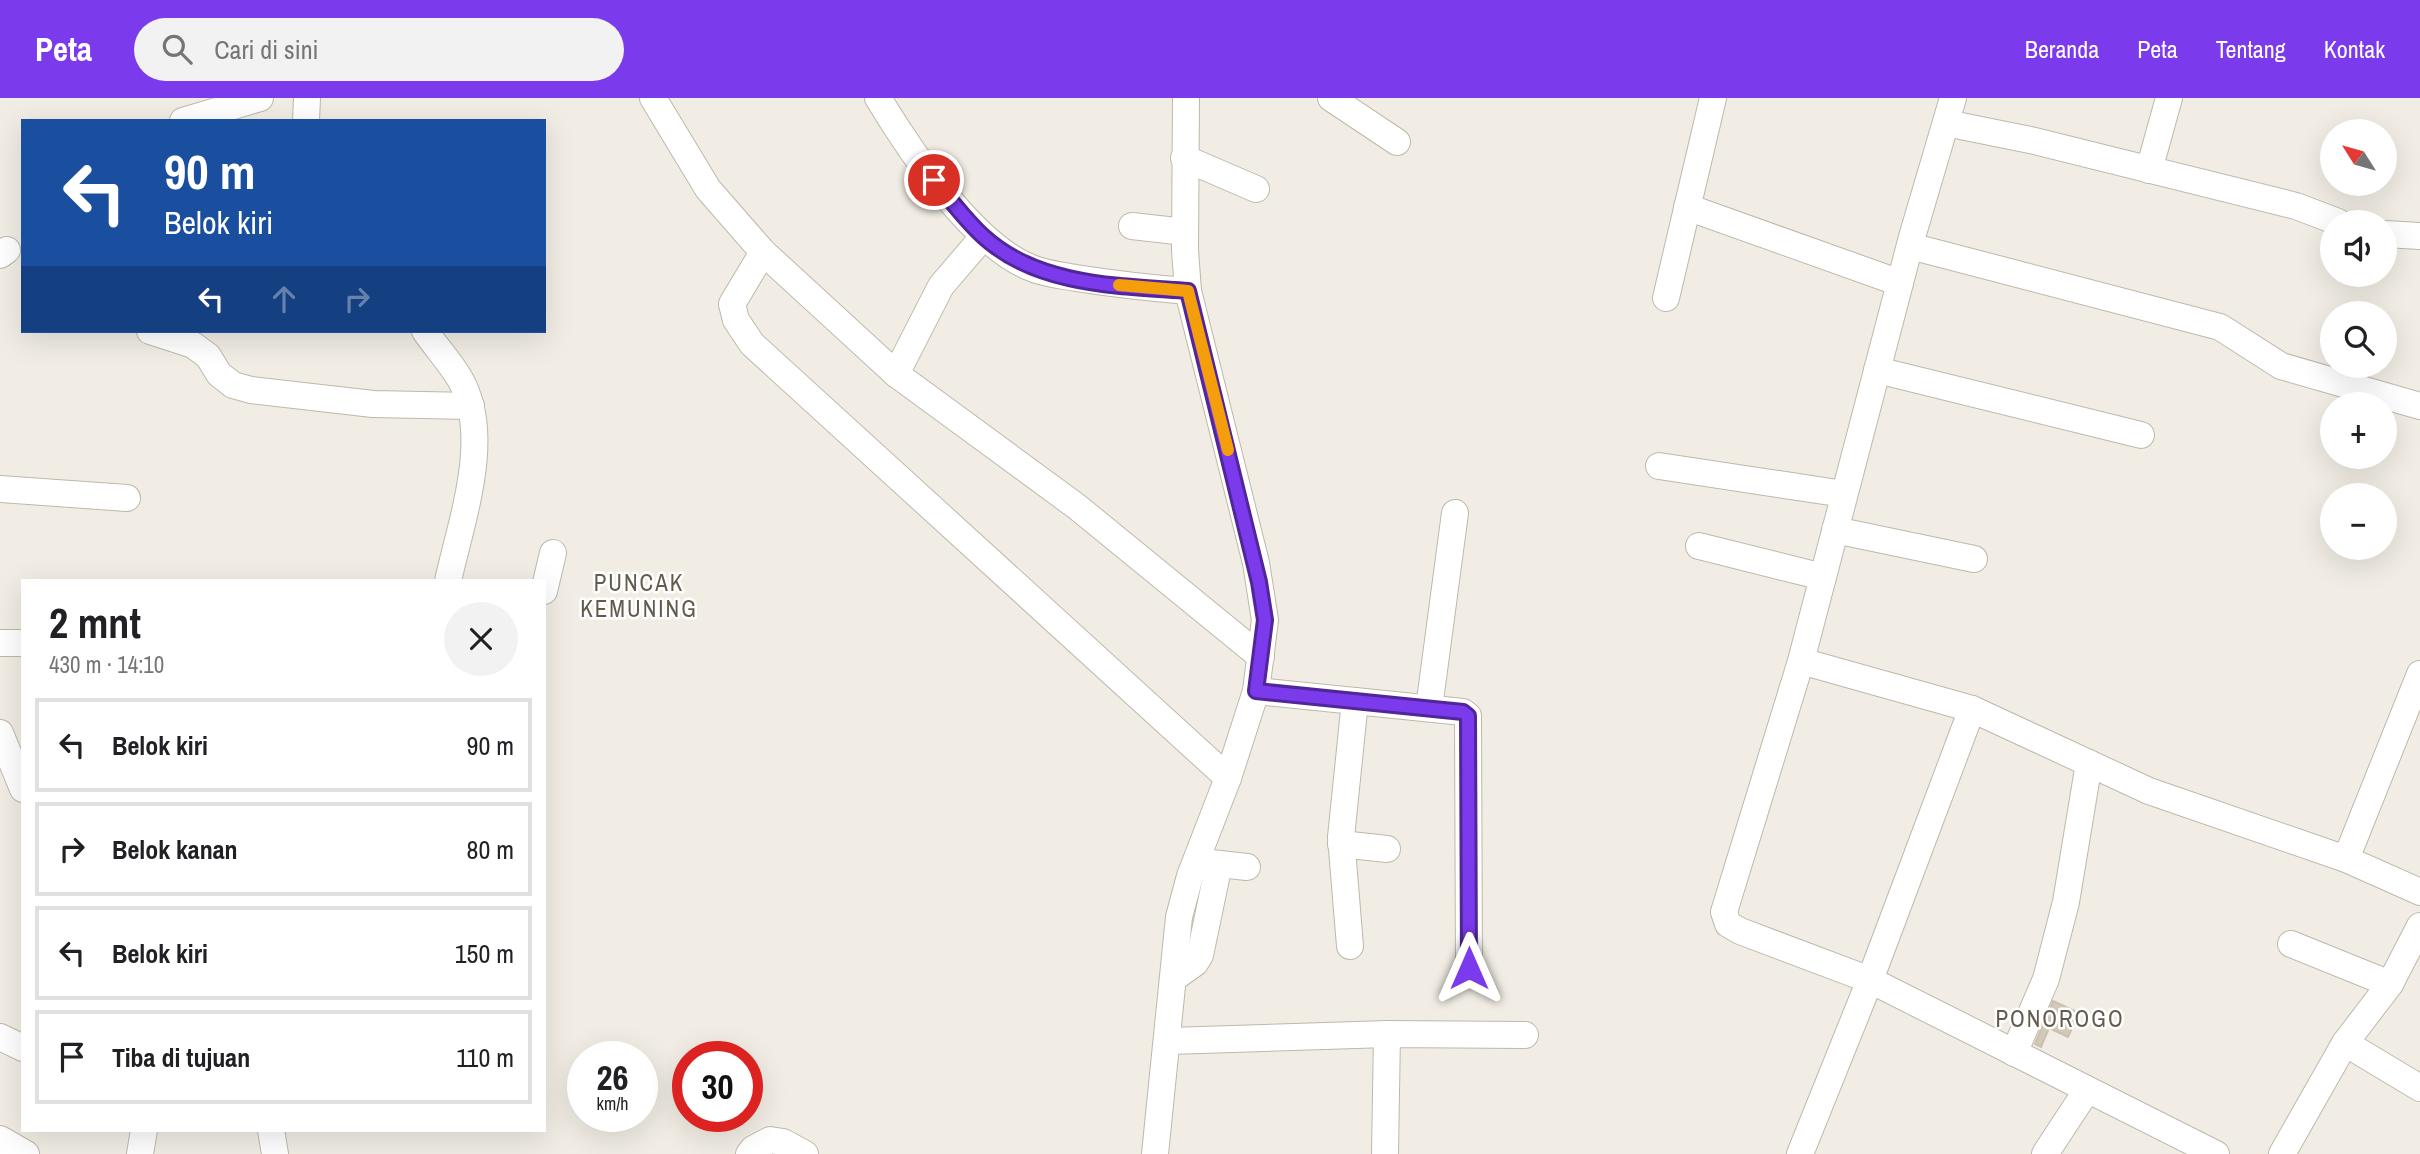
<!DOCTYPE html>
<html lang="id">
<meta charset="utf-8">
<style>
:root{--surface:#fff;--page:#f2f2f2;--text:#202124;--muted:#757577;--line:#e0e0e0;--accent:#7c3aed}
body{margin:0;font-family:"Archivo Narrow",sans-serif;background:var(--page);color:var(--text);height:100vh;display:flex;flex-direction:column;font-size:26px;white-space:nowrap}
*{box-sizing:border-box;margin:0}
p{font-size:23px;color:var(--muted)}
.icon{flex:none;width:38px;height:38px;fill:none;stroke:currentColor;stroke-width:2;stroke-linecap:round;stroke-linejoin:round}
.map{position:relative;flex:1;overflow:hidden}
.side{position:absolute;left:21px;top:481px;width:525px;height:553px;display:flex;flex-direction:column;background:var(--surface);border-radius:0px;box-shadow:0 7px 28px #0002}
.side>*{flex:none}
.guide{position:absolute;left:21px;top:21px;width:525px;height:214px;border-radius:0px;box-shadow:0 7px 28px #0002;background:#1a4fa0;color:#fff;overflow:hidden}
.needle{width:46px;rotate:307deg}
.buttons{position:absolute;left:2320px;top:21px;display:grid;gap:14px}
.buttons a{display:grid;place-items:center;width:77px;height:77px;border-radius:50%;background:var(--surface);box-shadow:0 7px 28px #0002;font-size:35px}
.speed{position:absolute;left:567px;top:943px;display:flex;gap:14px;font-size:35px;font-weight:700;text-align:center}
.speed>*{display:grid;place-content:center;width:91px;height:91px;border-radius:50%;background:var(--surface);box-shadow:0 7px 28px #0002;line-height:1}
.speed small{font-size:18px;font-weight:400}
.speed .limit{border:10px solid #d22;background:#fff;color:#111}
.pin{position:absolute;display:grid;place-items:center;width:60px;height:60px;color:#fff;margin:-30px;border:4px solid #fff;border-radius:50%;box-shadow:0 2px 7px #0007}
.me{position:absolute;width:77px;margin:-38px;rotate:0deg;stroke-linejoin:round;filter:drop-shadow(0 0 5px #0008)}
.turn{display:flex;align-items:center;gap:24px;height:147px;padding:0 28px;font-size:32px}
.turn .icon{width:91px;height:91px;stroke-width:2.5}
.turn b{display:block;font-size:49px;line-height:60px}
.lanes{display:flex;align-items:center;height:66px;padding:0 28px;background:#0003;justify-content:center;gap:35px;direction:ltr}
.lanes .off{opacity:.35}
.round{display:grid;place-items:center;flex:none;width:74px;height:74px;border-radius:37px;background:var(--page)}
.overview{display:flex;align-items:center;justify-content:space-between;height:119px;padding:0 28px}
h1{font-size:42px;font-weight:700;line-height:52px}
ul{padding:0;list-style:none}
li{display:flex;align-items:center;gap:21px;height:94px;margin:0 14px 10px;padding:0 14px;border:4px solid var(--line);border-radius:0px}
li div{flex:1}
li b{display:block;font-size:26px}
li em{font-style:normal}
header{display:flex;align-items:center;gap:42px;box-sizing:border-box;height:98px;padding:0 35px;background:var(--accent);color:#fff}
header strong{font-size:33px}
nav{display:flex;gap:38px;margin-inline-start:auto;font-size:24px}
.search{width:490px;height:63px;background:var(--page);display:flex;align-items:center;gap:18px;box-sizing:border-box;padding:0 24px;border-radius:38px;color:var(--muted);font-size:26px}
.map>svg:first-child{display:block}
</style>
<header>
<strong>Peta</strong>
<div class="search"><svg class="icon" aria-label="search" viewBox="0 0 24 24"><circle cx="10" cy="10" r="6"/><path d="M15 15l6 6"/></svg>Cari di sini</div>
<nav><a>Beranda</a><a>Peta</a><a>Tentang</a><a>Kontak</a></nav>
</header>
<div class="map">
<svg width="2420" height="1056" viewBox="0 0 2420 1056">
<rect width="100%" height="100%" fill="#f1ede4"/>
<!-- building -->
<path fill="#d2c9ba" stroke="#ccc0ae" stroke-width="2" d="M2053 903 2079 915 2068 939 2049 930 2041 949 2035 946Z"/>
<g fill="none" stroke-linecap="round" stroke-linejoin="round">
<!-- minor casing -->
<g stroke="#bfb8ab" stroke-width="28">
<g id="minor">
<path d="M653 0 708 91 763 154 896 276 1076 408 1261 559"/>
<path d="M878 0C910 53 972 145 1029 169 1044 176 1060 177 1076 180 1114 186 1150 190 1188 193"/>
<path d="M1331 0 1397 44"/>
<path d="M1953 0 1912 139 1801 563 1724 814 1728 826 1740 833 1870 882 2216 1056"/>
<path d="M183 23 260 0"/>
<path d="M306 23 307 0"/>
<path d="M1946 25 2035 43 2296 108 2338 124"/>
<path d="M1184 60 1256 91"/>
<path d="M2149 72 2169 0"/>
<path d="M1687 109 1900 185"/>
<path d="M1132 128 1185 134"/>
<path d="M2385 136 2420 138"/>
<path d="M1910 148 2220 229 2281 268 2420 308"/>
<path d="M763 154 732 206 736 222 752 246 1228 680"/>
<path d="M0 157 7 152"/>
<path d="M1666 200 1713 0"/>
<path d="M150 233 193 247 208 258 219 276 233 287 251 292 373 306 471 308"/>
<path d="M425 233C436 249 450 264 460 281 493 338 461 423 448 483"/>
<path d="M1877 272 2141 337"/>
<path d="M896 276 941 188 983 139"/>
<path d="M1659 368 1844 396"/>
<path d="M0 391 127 400"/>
<path d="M1835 432 1974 461"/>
<path d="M1699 448 1823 479"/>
<path d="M544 493 553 455"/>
<path d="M0 545H23"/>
<path d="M1801 563 1972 611 2149 693 2346 761 2420 794"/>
<path d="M1256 593 1463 614 1468 618 1469 870"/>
<path d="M1429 610 1455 415"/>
<path d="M0 635 23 691"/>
<path d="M1341 746 1387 751"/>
<path d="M2346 761 2420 576"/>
<path d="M1202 764 1247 769"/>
<path d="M2291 846 2390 886"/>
<path d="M1350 848 1341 739 1355 603"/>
<path d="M1174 880 1195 865 1200 857 1219 766"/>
<path d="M0 939 23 950"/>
<path d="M1169 943 1387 936 1525 937"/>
<path d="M2345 945 2420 990"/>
<path d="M2014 955 2046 881 2066 804 2089 665"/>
<path d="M271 1032 275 1056"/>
<path d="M0 1041 26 1056"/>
<path d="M140 1056 144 1032"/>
<path d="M749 1056 753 1051 770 1042 783 1044 805 1056"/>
<path d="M1155 1056 1179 819 1190 778 1228 680 1256 593 1265 522 1256 465 1188 193 1185 152 1186 0"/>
<path d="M1385 1056 1387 936"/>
<path d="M1800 1056 1870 882 1972 611"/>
<path d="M2045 1056 2087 992"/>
<path d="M2282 1056 2345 945 2390 886 2420 828"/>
</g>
</g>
<!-- minor -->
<use href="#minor" stroke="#fff" stroke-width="26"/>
</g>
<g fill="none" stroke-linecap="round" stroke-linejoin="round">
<!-- route casing -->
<g stroke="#51269a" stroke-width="18">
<path id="route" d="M934 82C950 101 966 123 984 139 1038 188 1119 188 1188 193L1259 484 1265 522 1256 593 1463 614 1468 618 1469 870"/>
</g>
<!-- route -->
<use href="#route" stroke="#7c3aed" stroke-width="12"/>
<!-- slow -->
<path stroke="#f59e0b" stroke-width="12" d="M1119 187 1188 193 1228 352"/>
</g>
<g text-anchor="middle" stroke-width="5" stroke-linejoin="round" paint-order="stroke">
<!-- quarter labels -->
<g font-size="23" letter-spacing="2" fill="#655b4c" stroke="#fff">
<text x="639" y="493">PUNCAK<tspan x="639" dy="26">KEMUNING</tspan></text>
<text x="2060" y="929">PONOROGO</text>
</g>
</g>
</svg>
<div class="buttons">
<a><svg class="needle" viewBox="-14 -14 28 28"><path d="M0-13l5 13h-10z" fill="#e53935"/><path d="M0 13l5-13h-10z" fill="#757577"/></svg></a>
<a><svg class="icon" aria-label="sound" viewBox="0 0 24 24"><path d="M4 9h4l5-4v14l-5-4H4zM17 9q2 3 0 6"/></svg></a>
<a><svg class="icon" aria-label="search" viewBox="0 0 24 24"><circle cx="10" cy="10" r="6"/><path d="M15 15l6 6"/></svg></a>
<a>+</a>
<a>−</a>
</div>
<div class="speed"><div>26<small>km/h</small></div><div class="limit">30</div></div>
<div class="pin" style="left:934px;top:82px;background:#d93025"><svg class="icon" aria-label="arrive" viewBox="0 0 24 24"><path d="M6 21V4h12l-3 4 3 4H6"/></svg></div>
<svg class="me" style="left:1469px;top:870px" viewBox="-20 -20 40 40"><path d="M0-17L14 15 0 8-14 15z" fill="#7c3aed" stroke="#fff" stroke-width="4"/></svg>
<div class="guide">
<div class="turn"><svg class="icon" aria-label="left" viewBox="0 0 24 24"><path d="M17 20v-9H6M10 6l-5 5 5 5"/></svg><div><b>90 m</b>Belok kiri</div></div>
<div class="lanes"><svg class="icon" aria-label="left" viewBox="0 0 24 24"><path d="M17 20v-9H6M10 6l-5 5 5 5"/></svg><svg class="icon off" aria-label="ahead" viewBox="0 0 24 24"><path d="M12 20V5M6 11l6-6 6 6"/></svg><svg class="icon off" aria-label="right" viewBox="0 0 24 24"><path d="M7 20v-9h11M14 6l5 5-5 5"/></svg></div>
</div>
<section class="side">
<div class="overview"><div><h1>2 mnt</h1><p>430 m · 14:10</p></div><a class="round"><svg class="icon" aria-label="close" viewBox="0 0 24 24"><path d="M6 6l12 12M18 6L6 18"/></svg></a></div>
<ul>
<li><svg class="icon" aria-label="left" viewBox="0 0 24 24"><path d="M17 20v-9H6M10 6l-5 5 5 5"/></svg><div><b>Belok kiri</b></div><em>90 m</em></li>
<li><svg class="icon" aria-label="right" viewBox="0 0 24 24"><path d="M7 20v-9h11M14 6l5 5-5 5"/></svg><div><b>Belok kanan</b></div><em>80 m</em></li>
<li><svg class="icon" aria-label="left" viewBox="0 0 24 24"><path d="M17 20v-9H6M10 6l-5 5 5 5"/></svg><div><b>Belok kiri</b></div><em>150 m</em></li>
<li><svg class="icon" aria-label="arrive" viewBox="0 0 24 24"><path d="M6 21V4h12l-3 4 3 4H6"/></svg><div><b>Tiba di tujuan</b></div><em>110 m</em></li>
</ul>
</section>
</div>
